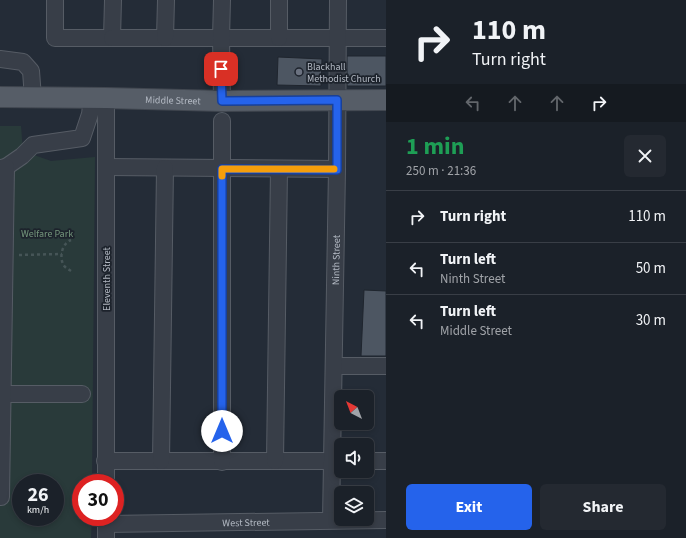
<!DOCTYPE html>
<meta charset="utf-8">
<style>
:root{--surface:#1b2129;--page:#242931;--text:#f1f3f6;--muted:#a0a3a8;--line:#393e46;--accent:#2563eb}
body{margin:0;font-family:"Source Sans 3",sans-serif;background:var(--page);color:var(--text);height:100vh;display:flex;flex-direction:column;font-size:15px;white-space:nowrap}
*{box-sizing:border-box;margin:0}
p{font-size:13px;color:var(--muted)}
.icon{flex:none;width:22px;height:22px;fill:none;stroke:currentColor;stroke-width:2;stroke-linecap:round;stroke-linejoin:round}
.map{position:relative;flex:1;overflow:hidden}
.side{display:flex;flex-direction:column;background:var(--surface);width:300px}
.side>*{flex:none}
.top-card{background:#1b2129;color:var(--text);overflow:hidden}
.needle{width:26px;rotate:318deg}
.tools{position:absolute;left:334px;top:390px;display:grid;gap:8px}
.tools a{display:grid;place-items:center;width:40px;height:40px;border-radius:6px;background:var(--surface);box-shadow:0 2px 6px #0003,0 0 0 1px var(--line);font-size:20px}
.speed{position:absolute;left:12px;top:474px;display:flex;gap:8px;font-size:20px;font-weight:700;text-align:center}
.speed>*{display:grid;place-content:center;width:52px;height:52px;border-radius:50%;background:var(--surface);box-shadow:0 2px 6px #0003,0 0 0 1px var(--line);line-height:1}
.speed small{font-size:10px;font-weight:400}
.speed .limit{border:6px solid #d22;background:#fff;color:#111}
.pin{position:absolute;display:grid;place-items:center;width:34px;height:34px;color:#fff;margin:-17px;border-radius:8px;box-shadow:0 2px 6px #0006}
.me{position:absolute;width:44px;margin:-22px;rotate:0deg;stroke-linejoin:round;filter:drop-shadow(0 0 3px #0008)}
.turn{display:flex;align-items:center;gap:14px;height:84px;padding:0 20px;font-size:18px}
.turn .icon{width:52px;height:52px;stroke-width:2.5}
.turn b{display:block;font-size:28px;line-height:34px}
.lanes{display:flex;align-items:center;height:38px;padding:0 20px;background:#0003;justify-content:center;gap:20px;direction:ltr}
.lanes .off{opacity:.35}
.round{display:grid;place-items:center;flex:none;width:42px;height:42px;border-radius:6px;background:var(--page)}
.overview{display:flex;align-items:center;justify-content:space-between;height:68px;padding:0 20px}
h1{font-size:24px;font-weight:700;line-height:30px;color:#1e9e55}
.primary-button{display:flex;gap:8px;margin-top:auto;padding:8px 20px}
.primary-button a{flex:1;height:46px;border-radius:6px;background:var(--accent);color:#fff;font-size:16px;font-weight:700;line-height:46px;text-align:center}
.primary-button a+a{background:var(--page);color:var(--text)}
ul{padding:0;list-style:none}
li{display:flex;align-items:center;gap:12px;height:52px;padding:0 20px;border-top:1px solid var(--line)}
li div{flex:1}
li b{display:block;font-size:15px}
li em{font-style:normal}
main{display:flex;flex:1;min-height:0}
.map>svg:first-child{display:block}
</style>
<main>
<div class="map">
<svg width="386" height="538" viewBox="0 0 386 538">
<rect width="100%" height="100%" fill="#242c37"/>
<!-- green -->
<path fill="#293a3a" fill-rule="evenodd" d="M0 126H21L23 151 51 161 95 157 92 483H81V517H92L91 538H0ZM21 483H55V517H21Z"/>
<!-- building -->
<g fill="#4d5662" stroke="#1f252e">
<rect x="347" y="56" width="39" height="30"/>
<path d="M278 57 322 59 321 86 277 85Z"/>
<path d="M364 290 386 291V356H361Z"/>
</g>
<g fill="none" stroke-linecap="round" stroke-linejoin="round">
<!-- minor casing -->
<g stroke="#565c65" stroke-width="18">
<g id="minor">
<path d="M55 0V38H112L113 0"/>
<path d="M112 38H386"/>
<path d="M165 38 166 0"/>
<path d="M279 38V0"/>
<path d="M0 59 23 62 31 71 33 98"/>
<path d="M222 101 221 38 222 0"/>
<path d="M106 167 337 169"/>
<path d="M0 168 6 167 22 156 33 145 82 138 90 114 92 98"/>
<path d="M334 366H386"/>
<path d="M4 394H82"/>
<path d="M105 461H341"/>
<path d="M161 461 165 168"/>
<path d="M275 461 279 169"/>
<path d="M367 461H386"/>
<path d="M222 462V121"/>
<path d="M106 483V98"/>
<path d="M1 497 6 167"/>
<path id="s1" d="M331 520 337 169 338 0"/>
<path id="s2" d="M107 524 386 520"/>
<path d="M106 538V517"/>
</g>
</g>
<!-- major casing -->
<g stroke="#414750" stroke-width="22">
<g id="major">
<path id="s3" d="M0 97 106 98 222 101 386 100"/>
</g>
</g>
<!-- path -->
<g stroke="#465557" stroke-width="2.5" stroke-dasharray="3 3" stroke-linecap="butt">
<path d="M19 255 62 254"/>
<path d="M71 271C68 269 64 267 63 264 59 255 63 243 71 240"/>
</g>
<!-- minor -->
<use href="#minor" stroke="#383e48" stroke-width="16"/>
<!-- major -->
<use href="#major" stroke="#565d67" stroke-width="20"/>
</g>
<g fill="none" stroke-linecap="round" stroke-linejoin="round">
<!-- route casing -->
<g stroke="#184099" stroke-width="10">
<path id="route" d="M221 69 222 101 337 100V170L222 169V431"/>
</g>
<!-- route -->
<use href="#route" stroke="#2563eb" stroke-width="7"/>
<!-- slow -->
<path stroke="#f59e0b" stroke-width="7" d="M222 176V169H334"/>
</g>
<!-- markers -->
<circle fill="#6b7280" stroke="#1d232c" stroke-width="1.5" cx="299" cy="72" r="4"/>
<g text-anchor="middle" stroke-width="3.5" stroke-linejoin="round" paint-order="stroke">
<!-- poi labels -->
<g font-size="10" fill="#b3b9c3" stroke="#1d232c" text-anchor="start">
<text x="307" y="70">Blackhall<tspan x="307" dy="12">Methodist Church</tspan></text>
</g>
<!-- street labels -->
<g font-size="10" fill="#b3b9c3" stroke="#1d232c">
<text dy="4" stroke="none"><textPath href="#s3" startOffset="173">Middle Street</textPath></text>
<text dy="4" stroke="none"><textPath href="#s1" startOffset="260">Ninth Street</textPath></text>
<text transform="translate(106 279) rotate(-90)" y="4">Eleventh Street</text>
<text dy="4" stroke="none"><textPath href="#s2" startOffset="139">West Street</textPath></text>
</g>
<!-- park labels -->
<g font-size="10" fill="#74967c" stroke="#1d232c">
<text x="47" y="237">Welfare Park</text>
</g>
</g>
</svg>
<div class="tools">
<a><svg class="needle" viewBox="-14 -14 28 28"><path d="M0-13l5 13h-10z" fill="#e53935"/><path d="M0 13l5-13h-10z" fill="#a0a3a8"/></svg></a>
<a><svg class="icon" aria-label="sound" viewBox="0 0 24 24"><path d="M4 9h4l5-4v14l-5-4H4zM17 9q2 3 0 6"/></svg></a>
<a><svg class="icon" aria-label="layers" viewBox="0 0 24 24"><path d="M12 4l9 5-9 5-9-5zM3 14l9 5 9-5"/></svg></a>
</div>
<div class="speed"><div>26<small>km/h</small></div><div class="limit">30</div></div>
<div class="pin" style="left:221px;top:69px;background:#d93025"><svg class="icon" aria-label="arrive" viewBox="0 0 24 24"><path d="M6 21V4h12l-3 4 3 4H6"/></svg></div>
<svg class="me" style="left:222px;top:431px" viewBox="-20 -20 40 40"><circle r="19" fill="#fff"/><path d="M0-13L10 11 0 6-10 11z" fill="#2563eb"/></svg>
</div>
<section class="side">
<div class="top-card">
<div class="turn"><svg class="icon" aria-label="right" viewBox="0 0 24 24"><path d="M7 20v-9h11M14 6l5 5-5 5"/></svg><div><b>110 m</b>Turn right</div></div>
<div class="lanes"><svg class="icon off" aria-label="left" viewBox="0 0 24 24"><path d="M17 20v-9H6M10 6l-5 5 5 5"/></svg><svg class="icon off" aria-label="ahead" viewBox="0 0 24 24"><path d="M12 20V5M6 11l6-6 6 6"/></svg><svg class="icon off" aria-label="ahead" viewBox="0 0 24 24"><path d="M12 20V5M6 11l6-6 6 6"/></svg><svg class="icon" aria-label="right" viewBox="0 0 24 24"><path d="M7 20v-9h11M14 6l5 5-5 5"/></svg></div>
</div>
<div class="overview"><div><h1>1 min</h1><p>250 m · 21:36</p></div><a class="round"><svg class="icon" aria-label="close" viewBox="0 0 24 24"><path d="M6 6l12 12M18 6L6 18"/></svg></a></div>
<ul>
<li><svg class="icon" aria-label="right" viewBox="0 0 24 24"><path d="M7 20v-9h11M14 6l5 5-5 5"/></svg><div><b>Turn right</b></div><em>110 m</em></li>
<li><svg class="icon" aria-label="left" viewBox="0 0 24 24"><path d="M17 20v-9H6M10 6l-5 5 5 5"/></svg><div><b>Turn left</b><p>Ninth Street</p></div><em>50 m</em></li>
<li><svg class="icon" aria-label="left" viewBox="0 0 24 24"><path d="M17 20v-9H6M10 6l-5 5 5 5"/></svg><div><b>Turn left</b><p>Middle Street</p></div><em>30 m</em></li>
</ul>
<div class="primary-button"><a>Exit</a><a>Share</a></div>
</section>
</main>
